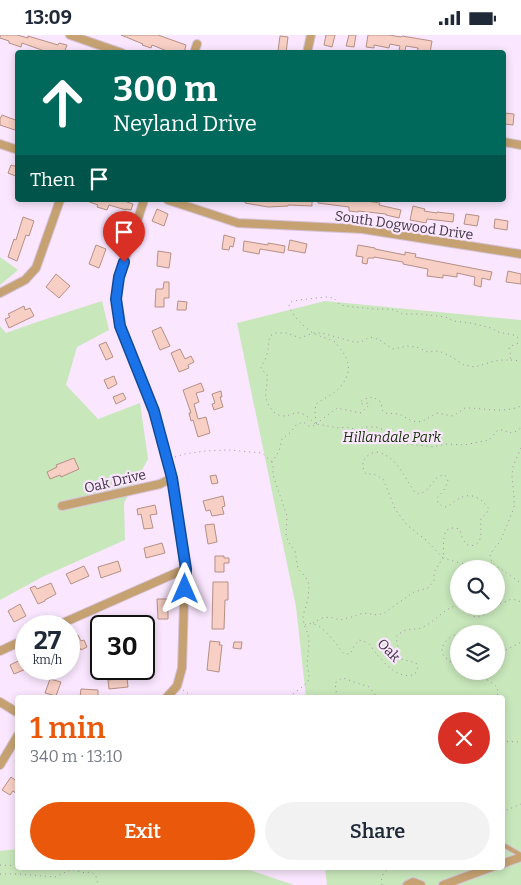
<!DOCTYPE html>
<meta charset="utf-8">
<style>
:root{--surface:#fff;--page:#f2f2f3;--text:#1f2937;--muted:#747a83;--accent:#ea580c}
body{margin:0;font-family:Bitter,serif;background:var(--page);color:var(--text);height:100vh;display:flex;flex-direction:column;font-size:19px;white-space:nowrap}
*{box-sizing:border-box;margin:0}
p{font-size:16px;color:var(--muted)}
.icon{flex:none;width:28px;height:28px;fill:none;stroke:currentColor;stroke-width:2;stroke-linecap:round;stroke-linejoin:round}
.map{position:relative;flex:1;overflow:hidden}
.sheet{position:absolute;left:15px;top:660px;width:490px;height:175px;display:flex;flex-direction:column;background:var(--surface);border-radius:5px;box-shadow:0 2px 8px #0003}
.sheet>*{flex:none}
.top-card{position:absolute;left:15px;top:15px;width:491px;height:152px;border-radius:5px;box-shadow:0 2px 8px #0003;background:#00695c;color:#fff;overflow:hidden}
.buttons{position:absolute;left:450px;top:525px;display:grid;gap:10px}
.buttons a{display:grid;place-items:center;width:55px;height:55px;border-radius:50%;background:var(--surface);box-shadow:0 2px 8px #0003;font-size:25px}
.speed{position:absolute;left:15px;top:580px;display:flex;gap:10px;font-size:25px;font-weight:700;text-align:center}
.speed>*{display:grid;place-content:center;width:65px;height:65px;border-radius:50%;background:var(--surface);box-shadow:0 2px 8px #0003;line-height:1}
.speed small{font-size:12px;font-weight:400}
.speed .limit{border:2px solid #111;border-radius:8px;background:#fff;color:#111}
.pin{position:absolute;display:grid;place-items:center;width:42px;height:42px;color:#fff;margin:-51px -21px;border-radius:50% 50% 50% 0;rotate:-45deg;box-shadow:0 0 5px #0007}
.pin .icon{rotate:45deg}
.me{position:absolute;width:55px;margin:-28px;rotate:0deg;stroke-linejoin:round;filter:drop-shadow(0 0 4px #0008)}
.turn{display:flex;align-items:center;gap:18px;height:105px;padding:0 15px;font-size:22px}
.turn .icon{width:65px;height:65px;stroke-width:2.5}
.turn b{display:block;font-size:35px;line-height:42px}
.then{display:flex;align-items:center;height:48px;padding:0 15px;background:#0003;gap:10px;font-size:19px}
.round{display:grid;place-items:center;flex:none;width:52px;height:52px;border-radius:26px;background:var(--page)}
.head{display:flex;align-items:center;justify-content:space-between;height:85px;padding:0 15px}
h1{font-size:30px;font-weight:600;line-height:38px;color:var(--accent)}
.action{display:flex;gap:10px;margin-top:auto;padding:10px 15px}
.action a{flex:1;height:58px;border-radius:30px;background:var(--accent);color:#fff;font-size:20px;font-weight:600;line-height:58px;text-align:center}
.action a+a{background:var(--page);color:var(--text)}
.status{display:flex;justify-content:space-between;align-items:center;height:35px;padding:0 25px;background:var(--surface);direction:ltr}
.status svg{height:14px;fill:currentColor}
.map>svg:first-child{display:block}
</style>
<div class="status"><b>13:09</b><svg viewBox="0 0 49 12"><path d="M0 12V9h3v3zM5 12V6h3v6zM10 12V3h3v9zM15 12V0h3v12zM26 1h20v11H26zM47 4h2v5h-2z"/></svg></div>
<div class="map">
<svg width="521" height="850" viewBox="0 0 521 850">
<rect width="100%" height="100%" fill="#fae6fe"/>
<!-- green -->
<g fill="#c8e7bb" fill-rule="evenodd">
<path d="M0 222 18 235 0 250Z"/>
<path d="M102 266 109 295 77 312 66 350 98 384 140 368 148 424 124 468 125 505 44 541 0 565V291L6 298 37 287Z"/>
<path d="M325 266 521 285V850H327L325 833 502 832V662H306L296 572 237 288ZM459 534H496V571H459ZM459 599H496V636H459Z"/>
<path d="M17 814 18 832 244 833 294 850H0V816Z"/>
</g>
<!-- building -->
<g fill="#f7cfc4" stroke="#b59085">
<path d="M0 0H17L28 3V1L58 10 59 8 67 10 64 18H50L22 8 21 12 9 8V6L0 3Z"/>
<path d="M121 0H158L186 10 184 18H172L152 10 151 13 142 10 143 9Z"/>
<path d="M326 0H335L332 12 324 10Z"/>
<path d="M349 0H356L354 12 346 11Z"/>
<path d="M368 0H389L401 2 402 1 432 6 430 18H417L418 13 406 11 405 16 399 15 400 11 390 9 389 13 374 10V13L366 12Z"/>
<path d="M280 1 288 2 286 18 278 16Z"/>
<path d="M504 78 514 79 513 90 504 89Z"/>
<path d="M2 80 18 86V96L0 90V84Z"/>
<path d="M11 130 18 132V142L8 138Z"/>
<path d="M87 165H121L133 169 131 175 126 174V175L109 170 107 175 97 172 98 170 87 166Z"/>
<path d="M245 165H312V171L288 170V171L268 172 245 168Z"/>
<path d="M318 165H359L380 168 379 170 401 175 399 183 386 180V179L358 176V177L349 176V172L318 168Z"/>
<path d="M413 171 425 174 424 176 437 178V177L454 179 453 187 427 184 426 188 410 185Z"/>
<path d="M157 174 168 179 164 191 152 186Z"/>
<path d="M466 179 479 181 477 191 464 189Z"/>
<path d="M23 182 34 186 29 201 26 200 17 226 8 222 14 204 16 205Z"/>
<path d="M495 184 508 186 507 195 494 193Z"/>
<path d="M224 200 235 203 233 212 230 211 229 215 222 214Z"/>
<path d="M290 205 307 209 305 218 288 215Z"/>
<path d="M244 206 268 210V208L285 211 284 218 260 214 259 219 243 216Z"/>
<path d="M96 210 106 214 99 233 89 229Z"/>
<path d="M358 210 375 213V214L405 220V217L416 219 415 222 492 237 490 245 482 243 481 252 474 250 475 242 457 238V242L443 240V243L427 241 428 234 403 229V227L374 222V223H368L367 229 362 228 363 222 356 221Z"/>
<path d="M158 216 171 218 169 233 157 231Z"/>
<path d="M508 236 521 239V249L506 247Z"/>
<path d="M56 239 70 251 59 263 46 252Z"/>
<path d="M164 247H169V263H164V272H155L156 254H163Z"/>
<path d="M178 266 187 267 186 275H177Z"/>
<path d="M24 271 25 275 30 273 34 281 9 293 5 284 10 282 8 279Z"/>
<path d="M161 292 170 311 160 315 152 296Z"/>
<path d="M106 307 113 322 106 325 99 310Z"/>
<path d="M180 314 185 324 191 321 194 327 188 330 189 333 179 337 171 318Z"/>
<path d="M114 341 117 349 108 354 104 345Z"/>
<path d="M201 348 204 356 196 358 199 367 194 369 198 384 206 382 210 398 198 402 193 385 191 386 189 378H191L183 355Z"/>
<path d="M221 356 222 362H220L223 372 214 375 212 369 215 368 212 359Z"/>
<path d="M123 358 126 364 116 369 113 362Z"/>
<path d="M74 423 79 434 61 442 60 440 50 444 47 437 57 432 56 430Z"/>
<path d="M216 440 218 448 212 449 210 441Z"/>
<path d="M223 461 225 471 222 472 224 479 212 481 210 475 206 476 203 466Z"/>
<path d="M155 470 157 479 150 480 153 493 144 494 141 479 138 480 137 474Z"/>
<path d="M214 489 217 507 208 509 205 490Z"/>
<path d="M162 508 165 518 146 523 144 513Z"/>
<path d="M215 521H224V523H229V528H224V537H215Z"/>
<path d="M118 526 121 536 101 543 98 532Z"/>
<path d="M84 531 89 541 71 549 66 539Z"/>
<path d="M213 547H228V565H225L224 594H212Z"/>
<path d="M51 548 56 559 45 565V566L38 569 30 553 35 551 37 554Z"/>
<path d="M157 564H168V584H158Z"/>
<path d="M20 569 26 581 14 587 8 576Z"/>
<path d="M78 600 81 606 84 605 87 612 81 615 80 613 69 617V606L72 605 71 603Z"/>
<path d="M144 601 154 602 153 611 144 610Z"/>
<path d="M210 606 220 607 219 610H222L219 637 207 635Z"/>
<path d="M234 607H242L241 614 233 613Z"/>
<path d="M26 622V634L14 639 10 630Z"/>
<path d="M127 643 128 652 109 654 108 645Z"/>
<path d="M50 644 61 647 56 661 45 658Z"/>
<path d="M81 654 98 655V662H80Z"/>
<path d="M11 742 18 747V755L16 758 13 756 10 760 2 755Z"/>
</g>
<g fill="none" stroke-linecap="round" stroke-linejoin="round">
<!-- service casing -->
<g stroke="#d5c3d9" stroke-width="6">
<path id="service" d="M505 811 521 820"/>
</g>
<!-- minor casing -->
<g stroke="#d5c3d9" stroke-width="10">
<g id="minor">
<path d="M70 0 122 18"/>
<path d="M194 18 197 9"/>
<path d="M307 18 311 0"/>
<path d="M504 107 521 110"/>
<path d="M0 109 18 115"/>
<path d="M144 165 119 242 116 267 120 291 154 376 172 443 185 534 182 633 177 651 167 662"/>
<path d="M168 165 238 188 362 194 521 219"/>
<path d="M0 258 25 245 36 233 60 165"/>
<path d="M62 471 160 449 172 443"/>
<path d="M56 591 185 534"/>
<path d="M0 616 26 604"/>
<path d="M0 667 18 678"/>
<path d="M0 730 18 700"/>
<path d="M502 829 521 822"/>
<path d="M407 850 413 847 421 850"/>
<path d="M443 850 492 832"/>
</g>
</g>
<!-- path -->
<g stroke="#a193a4" stroke-width="1" stroke-dasharray="1 4" stroke-linecap="butt">
<path d="M511 325 521 326"/>
<path d="M316 388 315 376 316 369C324 363 335 359 341 351 350 340 351 328 342 316 340 314 337 309 335 307 328 303 320 302 313 298 305 293 289 278 289 269L291 267 299 265 326 262 334 263 340 270 353 272 375 274H391L403 279H419L446 282 453 286 471 288 491 293 498 297 514 300 521 305"/>
<path d="M315 389C311 385 305 378 299 378 294 377 289 381 284 381 274 381 268 371 266 363 265 355 268 347 267 339L263 336 261 333C262 329 265 326 266 322 269 315 268 308 270 301L275 298H287L300 303 313 298H322L354 307H361L370 302 378 304 393 314 407 311 416 312 428 317 439 316 452 322 464 330 475 332 491 327 500 325H510L511 321 509 313 511 311 521 307"/>
<path d="M316 389 337 373 361 378 369 370 368 368 361 369V366L364 364 373 362 381 367 382 375 385 378 399 379 412 386 417 387 423 386 437 378 453 381 465 373H470C487 374 504 378 521 371"/>
<path d="M521 413 513 431 512 441 514 463V473L500 507 494 513 490 521 492 528 521 548"/>
<path d="M377 417C396 421 404 441 414 456L418 459C432 457 432 440 445 440L448 446C446 453 442 458 437 463L438 468C441 470 442 472 445 472 449 472 452 468 455 466 469 456 480 461 489 474L486 479 481 483C480 490 482 499 480 504 479 507 477 509 474 510 464 514 462 500 459 494 439 488 445 510 443 523L426 505 407 490 395 474 388 456 383 444 374 439H366C359 429 364 419 377 417Z"/>
<path d="M175 422 185 419 205 416 229 415 262 418 272 427"/>
<path d="M496 567 498 569C510 567 508 561 521 567"/>
<path d="M463 571C470 579 472 584 483 581L485 578V571"/>
<path d="M313 588 322 583 330 582 340 585 355 581 363 578 378 580 384 578 414 557 428 553 434 546V537L443 523 474 532H484L492 528"/>
<path d="M305 590C306 589 312 588 313 589 324 591 337 610 343 618L348 619 351 618 354 611 359 605C363 606 367 607 370 610 372 612 373 615 375 617 384 628 399 646 415 639L418 632 416 628 401 624C400 617 397 610 396 602 408 589 414 598 425 591 437 585 445 572 459 570"/>
<path d="M459 600 457 599C447 602 435 615 447 624 450 627 455 628 459 630"/>
<path d="M496 614 506 615 521 607"/>
<path d="M469 636 474 639 485 643 497 652 498 659 495 662"/>
<path d="M183 655 190 660 198 662"/>
<path d="M289 662 294 658 301 653 308 647 309 640 307 630 309 608 308 599 304 590 303 581 308 564 309 549 305 541 298 534 295 516 289 508 286 501 287 481 273 440V432L272 427 279 416 282 404 291 397 296 390 303 387 309 391H313L316 389 339 393 346 392 358 395 366 392H376L387 396 400 406 407 409 434 412 445 409 464 410 489 405 498 395H504L509 398 518 396 521 392"/>
<path d="M337 662 335 648 339 645 343 643 369 652 377 662"/>
<path d="M502 706 518 707 521 705"/>
<path d="M502 777 521 769"/>
<path d="M0 830 18 831"/>
<path d="M0 839H19L55 842 70 835H74L85 838 90 837 93 838 96 841 98 850"/>
<path d="M382 850C380 840 385 834 394 832"/>
</g>
<!-- service -->
<use href="#service" stroke="#c6a273" stroke-width="4"/>
<!-- minor -->
<use href="#minor" stroke="#c6a273" stroke-width="8"/>
</g>
<g fill="none" stroke-linecap="round" stroke-linejoin="round">
<!-- route casing -->
<g stroke="#114b97" stroke-width="12">
<path id="route" d="M124 227 119 242 116 264 120 291 154 376 172 443 186 534 185 554"/>
</g>
<!-- route -->
<use href="#route" stroke="#1a73e8" stroke-width="9"/>
</g>
<g text-anchor="middle" stroke-width="4.5" stroke-linejoin="round" paint-order="stroke">
<!-- street labels -->
<g font-size="14" fill="#413843" stroke="#fae6fe">
<text transform="translate(404 190) rotate(8)" y="5">South Dogwood Drive</text>
<text transform="translate(115 446) rotate(-13)" y="5">Oak Drive</text>
<text transform="translate(389 615) rotate(46)" y="5">Oak</text>
</g>
<!-- park labels -->
<g font-size="14" font-style="italic" fill="#133201" stroke="#fae6fe">
<text x="392" y="407">Hillandale Park</text>
</g>
</g>
</svg>
<div class="buttons">
<a><svg class="icon" aria-label="search" viewBox="0 0 24 24"><circle cx="10" cy="10" r="6"/><path d="M15 15l6 6"/></svg></a>
<a><svg class="icon" aria-label="layers" viewBox="0 0 24 24"><path d="M12 4l9 5-9 5-9-5zM3 14l9 5 9-5"/></svg></a>
</div>
<div class="speed"><div>27<small>km/h</small></div><div class="limit">30</div></div>
<div class="pin" style="left:124px;top:227px;background:#d93025"><svg class="icon" aria-label="arrive" viewBox="0 0 24 24"><path d="M6 21V4h12l-3 4 3 4H6"/></svg></div>
<svg class="me" style="left:185px;top:554px" viewBox="-20 -20 40 40"><path d="M0-17L14 15 0 8-14 15z" fill="#1a73e8" stroke="#fff" stroke-width="4"/></svg>
<div class="top-card">
<div class="turn"><svg class="icon" aria-label="ahead" viewBox="0 0 24 24"><path d="M12 20V5M6 11l6-6 6 6"/></svg><div><b>300 m</b>Neyland Drive</div></div>
<div class="then">Then<svg class="icon" aria-label="arrive" viewBox="0 0 24 24"><path d="M6 21V4h12l-3 4 3 4H6"/></svg></div>
</div>
<section class="sheet">
<div class="head"><div><h1>1 min</h1><p>340 m · 13:10</p></div><a class="round" style="background:#d93025;color:#fff"><svg class="icon" aria-label="close" viewBox="0 0 24 24"><path d="M6 6l12 12M18 6L6 18"/></svg></a></div>
<div class="action"><a>Exit</a><a>Share</a></div>
</section>
</div>
